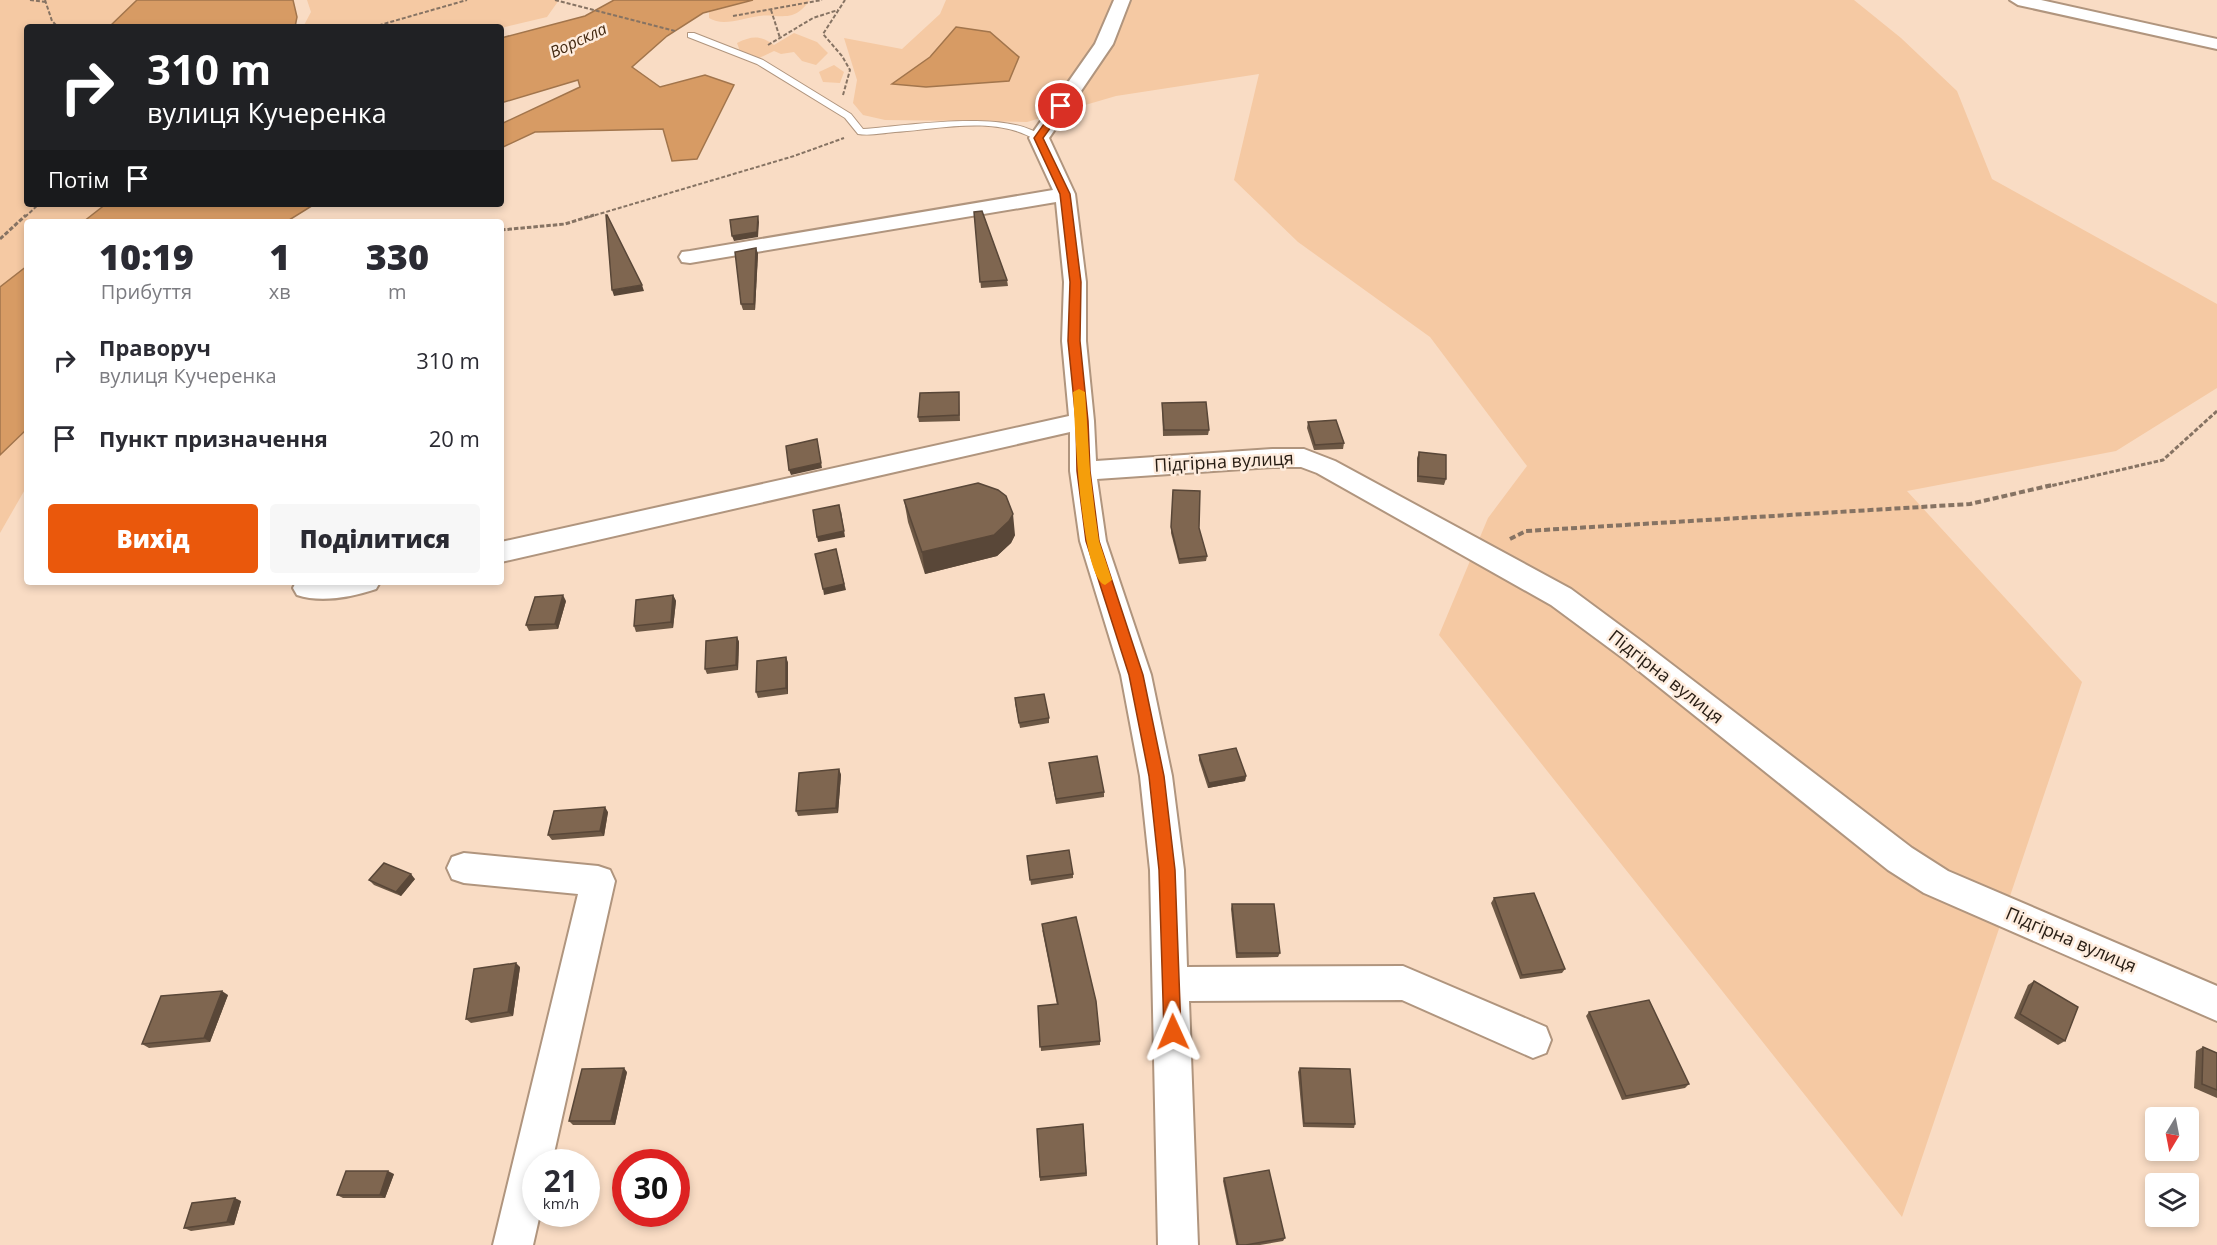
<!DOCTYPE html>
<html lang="uk">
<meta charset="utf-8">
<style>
:root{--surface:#fff;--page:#f7f7f7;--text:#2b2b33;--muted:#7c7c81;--accent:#ea580c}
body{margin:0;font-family:"Open Sans",sans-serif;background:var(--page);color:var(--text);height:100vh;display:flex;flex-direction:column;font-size:22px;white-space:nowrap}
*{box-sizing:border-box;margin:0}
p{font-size:20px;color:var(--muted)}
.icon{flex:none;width:33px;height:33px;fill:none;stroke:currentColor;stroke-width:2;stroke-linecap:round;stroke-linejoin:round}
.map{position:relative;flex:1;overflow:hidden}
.panel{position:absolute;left:24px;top:219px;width:480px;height:366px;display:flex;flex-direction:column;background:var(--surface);border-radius:6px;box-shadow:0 3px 9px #0003}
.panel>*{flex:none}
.guide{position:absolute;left:24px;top:24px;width:480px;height:183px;border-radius:6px;box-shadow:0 3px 9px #0003;background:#202124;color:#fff;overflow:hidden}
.needle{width:39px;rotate:190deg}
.fabs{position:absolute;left:2145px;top:1107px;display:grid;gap:12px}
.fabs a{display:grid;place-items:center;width:54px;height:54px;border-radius:6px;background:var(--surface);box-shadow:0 3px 9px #0003;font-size:30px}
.speed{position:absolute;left:522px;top:1149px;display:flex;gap:12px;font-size:30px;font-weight:700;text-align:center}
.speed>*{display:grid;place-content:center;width:78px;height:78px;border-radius:50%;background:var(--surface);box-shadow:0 3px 9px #0003;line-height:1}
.speed small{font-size:15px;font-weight:400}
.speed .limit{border:9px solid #d22;background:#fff;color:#111}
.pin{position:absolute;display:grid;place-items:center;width:51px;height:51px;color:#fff;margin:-26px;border:3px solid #fff;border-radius:50%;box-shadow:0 2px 6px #0007}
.me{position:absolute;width:66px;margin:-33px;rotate:359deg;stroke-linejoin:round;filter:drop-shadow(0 0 4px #0008)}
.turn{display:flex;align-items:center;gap:21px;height:126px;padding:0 24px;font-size:27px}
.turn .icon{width:78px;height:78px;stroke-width:2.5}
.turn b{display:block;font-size:42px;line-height:51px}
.then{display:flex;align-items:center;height:57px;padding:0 24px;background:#0003;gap:12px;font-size:22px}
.eta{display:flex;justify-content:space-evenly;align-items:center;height:102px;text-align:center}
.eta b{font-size:36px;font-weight:800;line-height:42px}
.button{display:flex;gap:12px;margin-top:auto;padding:12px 24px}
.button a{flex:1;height:69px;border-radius:6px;background:var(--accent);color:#fff;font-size:24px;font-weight:800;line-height:69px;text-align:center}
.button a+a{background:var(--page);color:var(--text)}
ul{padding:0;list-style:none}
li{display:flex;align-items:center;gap:18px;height:78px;padding:0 24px}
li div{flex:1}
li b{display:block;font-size:22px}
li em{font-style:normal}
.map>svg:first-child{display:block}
</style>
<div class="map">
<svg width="2217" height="1245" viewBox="0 0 2217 1245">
<rect width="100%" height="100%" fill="#f9dcc4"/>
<!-- green -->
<g fill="#f5c9a3">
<path d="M0 0H137L109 27H27V204H106L83 222H27V266L0 287Z"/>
<path d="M307 0H559L547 17 501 28 303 27 311 12Z"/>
<path d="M753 0H810C806 6 799 13 792 15 782 18 769 14 759 16 743 18 723 27 709 18V12Z"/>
<path d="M946 0H1854L1901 38 1957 91 1992 179 2217 304V388L2116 451 1907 491 2082 682 1902 1217 1439 635 1488 518 1527 466 1430 337 1298 242 1234 180 1259 74 1116 96 1027 122 885 120 863 115 853 103 857 80 844 38 902 49 940 14Z"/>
<path d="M794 33 817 42 828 53 816 65 802 61 794 52 781 54 774 51 757 59 741 54 737 43C752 36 760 35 774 45Z"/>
<path d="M834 65 844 72 840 83 823 82 819 72Z"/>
<path d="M27 429V486L0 533V455Z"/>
</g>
<!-- water -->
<g fill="#d79b64" stroke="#a2754c" stroke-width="1.5">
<path d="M137 0H293L297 17 295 27H109Z"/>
<path d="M614 0H753L703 13 667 36 632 67 660 87 705 75 734 85 697 159 672 161 663 129 535 132 501 148V124L580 87 578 80 501 103V38L585 16Z"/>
<path d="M956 27 990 32 1019 57 1009 81 926 87 892 84 930 57Z"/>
<path d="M106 204H315L286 222H83Z"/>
<path d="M27 266V429L0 455V287Z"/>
</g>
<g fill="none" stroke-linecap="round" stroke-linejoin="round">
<!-- service casing -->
<g stroke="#b0957e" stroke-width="2">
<path id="service" d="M688 33H694L763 60 851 114 863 129C906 126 1012 108 1044 138L1036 140C996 115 939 129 895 132 883 133 870 136 858 134L845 118 757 64 688 37Z"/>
</g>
<!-- minor casing -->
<g stroke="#b0957e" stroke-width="4">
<g id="minor">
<path d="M1114 0H1130L1113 44 1049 138 1075 194 1086 282V341L1094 421 1096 461 1272 449H1304L1335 461 1571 589 1644 643 1912 848 1948 871 2217 986V1021L1924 893 1888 870 1624 659 1551 605 1317 473 1301 467H1272L1097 479 1106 541 1151 675 1172 776 1184 870 1187 967 1403 966 1546 1027 1551 1040 1546 1053 1533 1058 1402 1000 1189 1001 1198 1245H1158L1150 870 1140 776 1121 675 1080 541 1070 471V432L501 562V542L1069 416 1062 341 1064 282 1056 202 690 263 682 262 679 257 682 252 690 251 1053 190 1029 138 1095 44Z"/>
<path d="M2010 0H2041L2217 39V49L2018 5Z"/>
<path d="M296 582H380L376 589C352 597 321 603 297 595L293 588Z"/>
<path d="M464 853 598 866 610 870 615 881 552 1162H536V1214H540L533 1245H493L578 894 464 883 452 879 447 868 452 857Z"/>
</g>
</g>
<!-- path-far2 -->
<g stroke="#867363" stroke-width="2" stroke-dasharray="4 2" stroke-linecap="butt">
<path d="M30 0 46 2"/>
<path d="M45 0 52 21 58 27"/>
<path d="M555 0 675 31"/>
<path d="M771 10 780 38"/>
<path d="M733 16 822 0"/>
<path d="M373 27 467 0"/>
<path d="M768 45 813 18 838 10"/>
<path d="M843 95 850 70 842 56 823 34 845 0"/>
<path d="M25 217 39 204"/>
<path d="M589 217 794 156 844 138"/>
</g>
<!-- path-far1 -->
<g stroke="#867363" stroke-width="3" stroke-dasharray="4.5 2" stroke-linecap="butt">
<path d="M501 230 565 224 594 215"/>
<path d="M0 239 26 215"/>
<path d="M2046 487 2163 460 2217 411"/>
</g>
<!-- path -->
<path stroke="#867363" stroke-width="4" stroke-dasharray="6 3" stroke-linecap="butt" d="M1510 539 1526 531 1970 504 2052 485"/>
<!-- service -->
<use href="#service" fill="#fff" fill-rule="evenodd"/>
<!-- minor -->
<use href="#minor" fill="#fff" fill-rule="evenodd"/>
</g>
<!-- wall -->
<g fill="#6d5845">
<path d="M974 212 1007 280 1008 286 981 288Z"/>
<path d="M756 248 758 254 755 310H743L741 304Z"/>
<path d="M959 392 960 421 919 422 918 417Z"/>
<path d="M1162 403 1209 430 1208 435 1163 436Z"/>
<path d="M1308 422 1344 443 1343 449 1314 450 1307 428Z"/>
<path d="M1419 452 1446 479 1444 485 1417 482V458Z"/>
<path d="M1173 490 1207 556 1206 561 1179 564 1171 533Z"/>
<path d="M904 500 1015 535 1011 543 997 556 925 574 908 522Z"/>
<path d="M673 595 676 601 673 628 636 632 634 626Z"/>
<path d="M566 601 558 629 529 631 526 625Z"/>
<path d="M737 637 739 642 738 670 707 674 705 669Z"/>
<path d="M786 657 788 663V694L758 698 756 692Z"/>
<path d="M1015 703 1049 718V723L1020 728Z"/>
<path d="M1199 755 1246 776 1245 781 1208 788 1199 760Z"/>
<path d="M1049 763 1104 792V797L1056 804Z"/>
<path d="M839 769 841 775 838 813 798 816 796 811Z"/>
<path d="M608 812 604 836 552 840 548 835Z"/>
<path d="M1027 856 1073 874V878L1031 885Z"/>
<path d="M415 879 401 896 374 885 369 880Z"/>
<path d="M1494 898 1565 969 1562 973 1520 979 1491 903Z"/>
<path d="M1232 904 1280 953 1278 957 1236 958 1231 909Z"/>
<path d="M1042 929 1100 1041V1045L1041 1051 1038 1006 1057 1005Z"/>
<path d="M520 967 513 1016 471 1023 466 1019Z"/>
<path d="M2034 981 2065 1041 2058 1045 2014 1018 2028 985Z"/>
<path d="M228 995 210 1042 149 1048 142 1044Z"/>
<path d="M1589 1012 1689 1084 1685 1088 1622 1100 1586 1016Z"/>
<path d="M2203 1047 2217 1053V1098L2194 1088 2196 1051Z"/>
<path d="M1300 1068 1355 1124 1354 1128 1303 1127 1298 1072Z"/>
<path d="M627 1072 615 1125H573L569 1121Z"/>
<path d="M1083 1124 1087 1176 1040 1181 1037 1129Z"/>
<path d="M394 1174 385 1198H343L337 1195Z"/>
<path d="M1224 1178 1285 1238 1283 1241 1260 1245H1236L1223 1181Z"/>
<path d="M241 1201 234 1225 191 1231 184 1228Z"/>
</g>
<!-- shaded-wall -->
<g fill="#594738">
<path d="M758 216 759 222 758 237 734 241 732 236Z"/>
<path d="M756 248 758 254 755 310 754 304Z"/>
<path d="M642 285 644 291 614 296 612 290Z"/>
<path d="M817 439 822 468 791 475 789 470Z"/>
<path d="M841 511 845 537 818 542 817 537Z"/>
<path d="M1013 514 1015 535 1011 543 997 556 925 574 922 552Z"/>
<path d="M836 549 846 590 824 595 823 589Z"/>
<path d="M563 595 566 601 558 629 555 624Z"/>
<path d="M673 595 676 601 673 628 671 622Z"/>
<path d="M737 637 739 642 738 670 736 665Z"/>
<path d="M786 657 788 663V694L786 688Z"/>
<path d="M839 769 841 775 838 813 836 808Z"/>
<path d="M1246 776 1245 781 1208 788 1209 783Z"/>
<path d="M605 807 608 812 604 836 600 831Z"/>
<path d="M411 874 415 879 401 896 396 892Z"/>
<path d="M516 963 520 967 513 1016 508 1012Z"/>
<path d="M222 991 228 995 210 1042 204 1038Z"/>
<path d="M624 1068 627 1072 615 1125 611 1121Z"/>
<path d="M388 1171 394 1174 385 1198 380 1195Z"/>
<path d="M235 1198 241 1201 234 1225 227 1222Z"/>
</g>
<!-- building -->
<g fill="#7f6650" stroke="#594738" stroke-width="1.5">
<path d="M982 211 1007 280 980 282 974 212Z"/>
<path d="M606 215H607L642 285 612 290Z"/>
<path d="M758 216 757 232 732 236 730 220Z"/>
<path d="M756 248 754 304H741L735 252Z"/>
<path d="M959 392V415L918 417 920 393Z"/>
<path d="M1206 402 1209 430H1164L1162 403Z"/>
<path d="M1336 420 1344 443 1315 445 1308 422Z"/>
<path d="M817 439 821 463 789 470 786 446Z"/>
<path d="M1419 452 1446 455V479L1418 476Z"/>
<path d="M978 483 998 490 1006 496 1013 514 1009 521 994 535 922 552 904 500Z"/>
<path d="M1173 490 1200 491 1199 528 1207 556 1179 559 1171 527Z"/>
<path d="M839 505 844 531 817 537 813 510Z"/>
<path d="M836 549 844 584 823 589 815 554Z"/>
<path d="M563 595 555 624 526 625 535 597Z"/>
<path d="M673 595 671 622 634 626 636 600Z"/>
<path d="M737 637 736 665 705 669 706 641Z"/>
<path d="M786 657V688L756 692 757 661Z"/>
<path d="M1044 694 1049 718 1019 723 1015 698Z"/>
<path d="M1236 748 1246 776 1209 783 1199 755Z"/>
<path d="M1097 756 1104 792 1056 799 1049 763Z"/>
<path d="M839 769 836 808 796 811 799 773Z"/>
<path d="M605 807 600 831 548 835 554 811Z"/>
<path d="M1069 850 1073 874 1030 880 1027 856Z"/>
<path d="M384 863 411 874 396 892 369 880Z"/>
<path d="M1534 893 1565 969 1522 975 1494 898Z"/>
<path d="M1232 904H1274L1280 953H1237Z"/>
<path d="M1076 917 1096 1001 1100 1041 1040 1047 1038 1006 1058 1004 1042 924Z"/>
<path d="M516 963 508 1012 466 1019 474 969Z"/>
<path d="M2034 981 2078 1007 2065 1041 2020 1014Z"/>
<path d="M222 991 204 1038 142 1044 161 996Z"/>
<path d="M1649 1000 1689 1084 1626 1096 1589 1012Z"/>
<path d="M2203 1047 2217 1053V1090L2202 1084Z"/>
<path d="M624 1068 611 1121H569L582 1069Z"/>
<path d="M1300 1068 1350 1069 1355 1124 1304 1123Z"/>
<path d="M1083 1124 1086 1173 1040 1177 1037 1129Z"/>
<path d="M1269 1170 1285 1238 1246 1245H1238L1224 1178Z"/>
<path d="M346 1171H388L380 1195H337Z"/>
<path d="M235 1198 227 1222 184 1228 192 1203Z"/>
</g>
<!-- route -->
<path fill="#ea580c" stroke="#983908" stroke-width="1.5" d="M1058 104 1066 106 1043 138 1070 194 1081 282 1080 341 1088 421 1090 471 1099 541 1143 675 1164 776 1175 870 1181 1032 1179 1038 1173 1040 1167 1038 1164 1032 1159 870 1149 776 1129 675 1086 541 1077 471 1076 421 1068 341 1070 282 1060 194 1034 138Z"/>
<!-- slow -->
<path fill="#f59e0b" d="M1079 389 1085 392 1090 471 1095 513 1099 541 1112 580 1105 585C1080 577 1075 420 1073 392Z"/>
<g text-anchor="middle" stroke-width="5" stroke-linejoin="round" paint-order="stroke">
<!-- far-water labels -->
<g font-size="16" font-style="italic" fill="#442a12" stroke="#feecdd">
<text transform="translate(578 40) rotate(-25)" y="6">Ворскла</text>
</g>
<!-- street labels -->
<g font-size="18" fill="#261c13" stroke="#feecdd">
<text transform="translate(1224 462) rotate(-3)" y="6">Підгірна вулиця</text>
<text transform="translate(1666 677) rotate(38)" y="6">Підгірна вулиця</text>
<text transform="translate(2071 940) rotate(23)" y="6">Підгірна вулиця</text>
</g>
</g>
</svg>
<div class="fabs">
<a><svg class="needle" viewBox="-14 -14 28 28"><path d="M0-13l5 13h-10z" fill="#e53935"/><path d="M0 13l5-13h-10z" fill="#7c7c81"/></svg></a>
<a><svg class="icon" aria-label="layers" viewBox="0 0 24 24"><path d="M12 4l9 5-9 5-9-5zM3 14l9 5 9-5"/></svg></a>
</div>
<div class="speed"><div>21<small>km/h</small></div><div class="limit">30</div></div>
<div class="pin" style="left:1061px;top:106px;background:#d93025"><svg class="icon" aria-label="arrive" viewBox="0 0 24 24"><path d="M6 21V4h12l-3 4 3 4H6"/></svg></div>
<svg class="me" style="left:1173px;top:1032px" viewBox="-20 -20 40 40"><path d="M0-17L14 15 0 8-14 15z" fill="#ea580c" stroke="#fff" stroke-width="4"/></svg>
<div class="guide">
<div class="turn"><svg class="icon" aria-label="right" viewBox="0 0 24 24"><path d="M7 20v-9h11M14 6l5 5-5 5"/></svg><div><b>310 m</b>вулиця Кучеренка</div></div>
<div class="then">Потім<svg class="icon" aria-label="arrive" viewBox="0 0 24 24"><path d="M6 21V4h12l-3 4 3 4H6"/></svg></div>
</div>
<section class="panel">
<div class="eta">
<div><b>10:19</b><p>Прибуття</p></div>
<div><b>1</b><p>хв</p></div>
<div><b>330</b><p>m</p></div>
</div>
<ul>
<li><svg class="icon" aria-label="right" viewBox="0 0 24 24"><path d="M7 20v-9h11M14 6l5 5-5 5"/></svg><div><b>Праворуч</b><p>вулиця Кучеренка</p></div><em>310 m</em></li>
<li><svg class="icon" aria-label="arrive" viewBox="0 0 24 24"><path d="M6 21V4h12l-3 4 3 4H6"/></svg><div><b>Пункт призначення</b></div><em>20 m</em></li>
</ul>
<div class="button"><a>Вихід</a><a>Поділитися</a></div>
</section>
</div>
